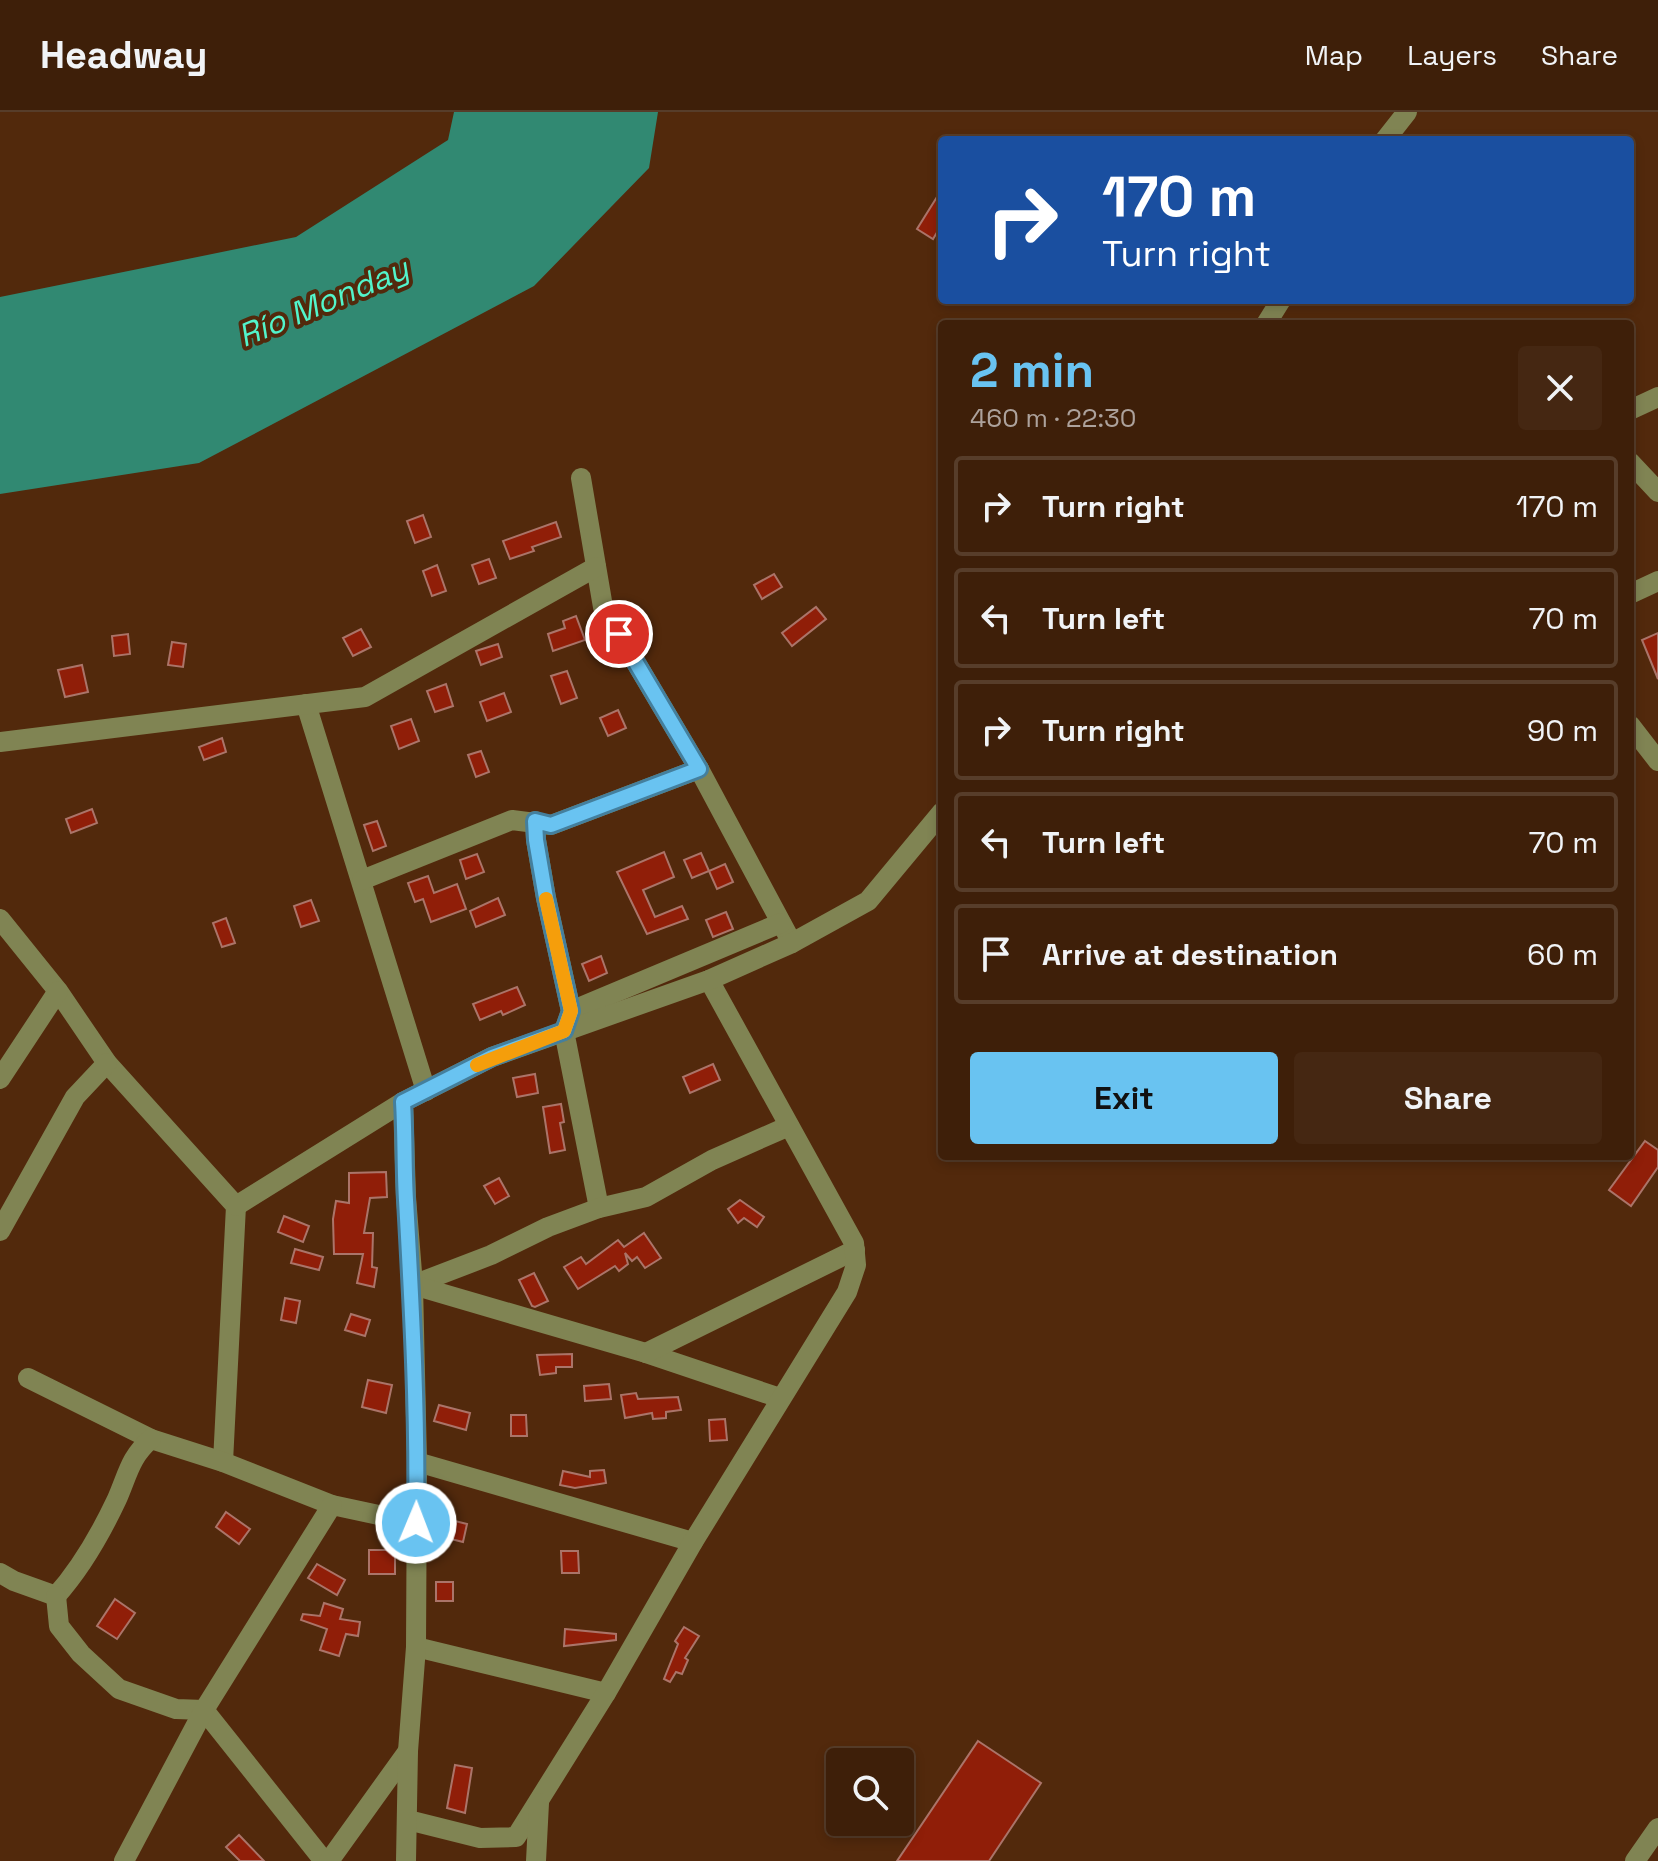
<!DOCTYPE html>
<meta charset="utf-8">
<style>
:root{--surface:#3e1f09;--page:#452712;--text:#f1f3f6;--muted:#ada29c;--line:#573d2a;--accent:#69c3f1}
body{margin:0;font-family:"Space Grotesk",sans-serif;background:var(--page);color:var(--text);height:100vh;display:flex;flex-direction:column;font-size:30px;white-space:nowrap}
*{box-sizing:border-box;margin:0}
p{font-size:26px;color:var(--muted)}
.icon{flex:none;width:44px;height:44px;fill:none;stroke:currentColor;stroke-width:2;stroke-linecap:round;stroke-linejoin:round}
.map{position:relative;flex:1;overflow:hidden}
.panel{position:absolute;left:938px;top:208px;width:696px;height:840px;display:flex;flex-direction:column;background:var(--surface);border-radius:8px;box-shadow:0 4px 12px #0003,0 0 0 2px var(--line)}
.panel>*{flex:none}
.top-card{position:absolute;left:938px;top:24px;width:696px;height:168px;border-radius:8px;box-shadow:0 4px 12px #0003,0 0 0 2px var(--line);background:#1a4fa0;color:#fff;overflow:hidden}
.tools{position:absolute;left:826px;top:1636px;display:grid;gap:16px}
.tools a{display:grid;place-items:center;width:88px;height:88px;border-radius:8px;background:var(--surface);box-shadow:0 4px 12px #0003,0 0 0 2px var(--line);font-size:40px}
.pin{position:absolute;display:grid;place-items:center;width:68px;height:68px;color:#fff;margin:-34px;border:4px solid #fff;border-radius:50%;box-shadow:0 2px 8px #0007}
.me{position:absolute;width:88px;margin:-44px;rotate:1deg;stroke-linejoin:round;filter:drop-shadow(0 0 6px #0008)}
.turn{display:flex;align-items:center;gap:28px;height:168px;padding:0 32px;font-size:36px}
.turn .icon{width:104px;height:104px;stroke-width:2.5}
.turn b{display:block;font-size:56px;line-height:68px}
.round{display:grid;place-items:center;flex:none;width:84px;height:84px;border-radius:8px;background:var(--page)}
.head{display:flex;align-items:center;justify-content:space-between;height:136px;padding:0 32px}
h1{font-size:48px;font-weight:600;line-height:60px;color:var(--accent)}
.action{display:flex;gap:16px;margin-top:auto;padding:16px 32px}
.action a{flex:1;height:92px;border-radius:8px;background:var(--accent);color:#111;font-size:32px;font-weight:600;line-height:92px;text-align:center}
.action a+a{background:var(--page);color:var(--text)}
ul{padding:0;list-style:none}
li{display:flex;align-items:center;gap:24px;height:100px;margin:0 16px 12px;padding:0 16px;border:4px solid var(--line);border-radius:8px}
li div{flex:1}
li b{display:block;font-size:30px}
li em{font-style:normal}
header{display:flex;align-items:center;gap:48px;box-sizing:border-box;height:112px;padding:0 40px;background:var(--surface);border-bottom:2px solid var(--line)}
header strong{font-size:38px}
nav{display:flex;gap:44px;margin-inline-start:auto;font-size:28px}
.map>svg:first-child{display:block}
</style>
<header>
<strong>Headway</strong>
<nav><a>Map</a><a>Layers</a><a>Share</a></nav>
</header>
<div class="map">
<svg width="1658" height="1749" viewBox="0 0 1658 1749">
<rect width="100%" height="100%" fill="#52290c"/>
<!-- water -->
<path fill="#318972" d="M454 0H658L649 56 534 174 199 351 0 382V185L296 125 448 28Z"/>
<!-- building -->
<g fill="#901e08" stroke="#ab7469" stroke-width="2">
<path d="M942 77V112L933 127 917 117Z"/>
<path d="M423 403 431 425 415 431 407 409Z"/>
<path d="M556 410 561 425 532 435 534 439 510 447 503 429Z"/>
<path d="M489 447 496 466 479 472 472 453Z"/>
<path d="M437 453 446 479 432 484 423 459Z"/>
<path d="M774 462 782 475 762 487 754 473Z"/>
<path d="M816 495 826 507 792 534 782 521Z"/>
<path d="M576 504 585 528 553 539 548 522 565 516 563 509Z"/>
<path d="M361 517 371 535 353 544 343 526Z"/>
<path d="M1658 521V567L1642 528Z"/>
<path d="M128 522 130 542 114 544 112 524Z"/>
<path d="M172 530 186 532 183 555 168 553Z"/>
<path d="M498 532 502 545 481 553 476 539Z"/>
<path d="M82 553 88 580 65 585 58 558Z"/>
<path d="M567 559 577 586 561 592 551 564Z"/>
<path d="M446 572 453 594 435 600 427 579Z"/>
<path d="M504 581 511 600 487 609 480 590Z"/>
<path d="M618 598 626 616 608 624 600 606Z"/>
<path d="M411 607 419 629 399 637 391 614Z"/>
<path d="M222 626 226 640 204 648 199 635Z"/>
<path d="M481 639 489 660 476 665 468 643Z"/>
<path d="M92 697 97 711 71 721 66 707Z"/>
<path d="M377 709 386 734 373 739 364 713Z"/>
<path d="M664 740 674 765 643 778 655 805 682 794 688 807 647 822 617 760Z"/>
<path d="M701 741 709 759 692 766 684 748Z"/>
<path d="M477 742 484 760 466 767 460 748Z"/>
<path d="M725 752 733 770 717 777 709 759Z"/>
<path d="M428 764 434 781 457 772 466 797 431 810 423 787 415 790 408 771Z"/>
<path d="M498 786 505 803 476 815 470 799Z"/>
<path d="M311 788 319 809 301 815 294 794Z"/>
<path d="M726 800 733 817 713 825 706 808Z"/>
<path d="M226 806 235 831 222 835 213 811Z"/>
<path d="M601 844 607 861 589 869 582 852Z"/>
<path d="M517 875 525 893 503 903 501 899 480 908 473 892Z"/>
<path d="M713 952 720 968 690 981 683 965Z"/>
<path d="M535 962 538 981 517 985 513 966Z"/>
<path d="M561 992 564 1010 560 1011 565 1038 550 1041 543 995Z"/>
<path d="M1645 1029 1658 1038V1055L1631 1094 1609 1078Z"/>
<path d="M386 1060 387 1085 370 1086 364 1121H373L372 1155 377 1156 374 1175 357 1171 363 1142H334L333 1107 336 1089 349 1091V1061Z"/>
<path d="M499 1066 509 1084 495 1092 484 1074Z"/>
<path d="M740 1088 764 1105 757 1115 744 1106 738 1111 728 1097Z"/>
<path d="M284 1104 309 1114 303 1130 278 1120Z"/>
<path d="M644 1121 661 1146 645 1156 637 1145 632 1149 625 1141 628 1152 619 1159 615 1154 578 1177 564 1155 581 1145 586 1152 618 1128 624 1135Z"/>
<path d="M295 1137 323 1145 319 1158 291 1151Z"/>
<path d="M534 1161 548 1189 535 1195 532 1194 519 1168Z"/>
<path d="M285 1186 300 1189 296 1211 281 1208Z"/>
<path d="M351 1202 370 1208 365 1224 345 1218Z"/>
<path d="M572 1242V1255H556V1261L540 1263 537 1243Z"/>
<path d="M368 1268 392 1273 386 1301 362 1295Z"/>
<path d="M609 1272 611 1287 585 1289 584 1274Z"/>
<path d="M636 1281 638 1287 678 1285 681 1298 666 1300V1306L653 1307 652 1301 625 1306 621 1283Z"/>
<path d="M439 1293 470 1301 466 1318 434 1309Z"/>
<path d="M511 1303H526L527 1324H511Z"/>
<path d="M725 1307 727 1328 710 1329 709 1308Z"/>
<path d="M604 1358 606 1371 575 1376 560 1373 563 1359 590 1365V1359Z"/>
<path d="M226 1400 250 1417 239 1432 216 1415Z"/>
<path d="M443 1406 467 1412 463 1430 439 1424Z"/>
<rect x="369" y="1438" width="26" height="24"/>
<path d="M561 1439H578L579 1461H562Z"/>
<path d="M317 1452 345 1468 337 1483 308 1466Z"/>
<rect x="436" y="1470" width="17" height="19"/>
<path d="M115 1487 135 1501 117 1527 97 1514Z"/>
<path d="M324 1491 343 1497 340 1507 360 1510 358 1524 346 1522 339 1544 320 1538 327 1517 301 1508 303 1502 320 1504Z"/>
<path d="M684 1515 699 1524 685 1546 688 1548 682 1562 676 1560 670 1570 664 1567 678 1532 675 1529Z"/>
<path d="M565 1517 616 1522V1528L564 1534Z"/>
<path d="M978 1629 1041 1671 989 1749H897Z"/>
<path d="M455 1653 472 1656 465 1701 447 1696Z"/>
<path d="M239 1723 264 1749H240L226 1735Z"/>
</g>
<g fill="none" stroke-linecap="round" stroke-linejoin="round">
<!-- minor -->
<g stroke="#808453" stroke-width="20">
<path d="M1385 28 1407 0"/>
<path d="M1266 212 1281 188"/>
<path d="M1630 298 1658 285"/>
<path d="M1630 350 1658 380"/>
<path d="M581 366 603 495 699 657 792 831"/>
<path d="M1630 482 1658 469"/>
<path d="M306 592 426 979"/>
<path d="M1630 613 1658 649"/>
<path d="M0 630 365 585 596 455"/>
<path d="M535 709 536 728 546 786 571 899 564 919 599 1096"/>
<path d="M362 768 512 708 551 713 699 657"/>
<path d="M0 807 58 879 107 951 236 1094 223 1350"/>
<path d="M571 899 781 811"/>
<path d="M0 967 58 879"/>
<path d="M236 1094 403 990"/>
<path d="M0 1119 75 985 107 951"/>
<path d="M413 1173 491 1143 548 1115 599 1096 646 1085 712 1048 789 1014"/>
<path d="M413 1173 646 1241 780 1286"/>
<path d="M646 1241 855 1138"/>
<path d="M28 1266 151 1327 223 1350 332 1393 416 1411"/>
<path d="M417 1350 693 1430"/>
<path d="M0 1461 14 1469 56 1484C82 1455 101 1421 117 1387 128 1362 130 1345 151 1327"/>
<path d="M56 1484 59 1514 81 1542 119 1577 176 1597 204 1598 324 1749"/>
<path d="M416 1535 606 1581"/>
<path d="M408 1708 480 1726 516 1725 606 1581 693 1430 847 1180 856 1153 854 1131 709 868"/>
<path d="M124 1749 204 1598 332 1393"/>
<path d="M329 1749 408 1639"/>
<path d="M406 1749 408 1639 416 1535 417 1350 413 1173 406 1085 403 990 492 945 709 868 792 831 868 789 942 700"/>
<path d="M536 1749 539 1691"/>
<path d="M1635 1749 1658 1716"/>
</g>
</g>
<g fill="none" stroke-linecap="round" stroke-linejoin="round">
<!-- route casing -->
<g stroke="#447f9d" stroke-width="20">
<path id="route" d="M416 1411C418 1303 412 1196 406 1088 404 1055 405 1023 403 990L492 945 564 919 571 899 546 786 536 728 535 709 551 713 699 657 619 522"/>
</g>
<!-- route -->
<use href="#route" stroke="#69c3f1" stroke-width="14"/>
<!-- slow -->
<path stroke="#f59e0b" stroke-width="14" d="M477 953 564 919 571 899 546 787"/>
</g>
<g text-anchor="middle" stroke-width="8" stroke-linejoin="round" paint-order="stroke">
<!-- water labels -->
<g font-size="32" font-style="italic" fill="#52f4cb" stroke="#52290c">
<text transform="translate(323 190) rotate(-23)" y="11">Río Monday</text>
</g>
</g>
</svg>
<div class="tools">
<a><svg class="icon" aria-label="search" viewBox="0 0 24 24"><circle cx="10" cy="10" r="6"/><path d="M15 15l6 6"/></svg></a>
</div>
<div class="pin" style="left:619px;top:522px;background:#d93025"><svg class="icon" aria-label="arrive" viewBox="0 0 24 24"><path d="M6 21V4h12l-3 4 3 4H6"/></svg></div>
<svg class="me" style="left:416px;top:1411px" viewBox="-20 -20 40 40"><circle r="17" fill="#69c3f1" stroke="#fff" stroke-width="3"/><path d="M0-11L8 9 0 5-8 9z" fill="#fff"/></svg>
<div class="top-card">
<div class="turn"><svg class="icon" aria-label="right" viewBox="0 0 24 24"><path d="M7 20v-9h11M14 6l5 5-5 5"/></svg><div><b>170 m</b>Turn right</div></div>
</div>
<section class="panel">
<div class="head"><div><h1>2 min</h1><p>460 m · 22:30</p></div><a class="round"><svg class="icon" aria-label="close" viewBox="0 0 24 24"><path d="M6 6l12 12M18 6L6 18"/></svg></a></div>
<ul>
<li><svg class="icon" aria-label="right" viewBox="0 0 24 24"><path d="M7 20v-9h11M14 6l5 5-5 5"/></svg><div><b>Turn right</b></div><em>170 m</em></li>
<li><svg class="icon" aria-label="left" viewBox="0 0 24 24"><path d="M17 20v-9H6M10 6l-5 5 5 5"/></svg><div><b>Turn left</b></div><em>70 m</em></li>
<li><svg class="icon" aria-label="right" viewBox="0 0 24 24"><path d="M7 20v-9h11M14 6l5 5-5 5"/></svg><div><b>Turn right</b></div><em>90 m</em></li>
<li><svg class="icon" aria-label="left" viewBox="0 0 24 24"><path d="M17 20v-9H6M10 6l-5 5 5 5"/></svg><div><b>Turn left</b></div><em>70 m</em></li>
<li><svg class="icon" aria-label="arrive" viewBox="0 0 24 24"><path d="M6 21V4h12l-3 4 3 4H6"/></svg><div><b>Arrive at destination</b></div><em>60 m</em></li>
</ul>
<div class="action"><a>Exit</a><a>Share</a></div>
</section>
</div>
